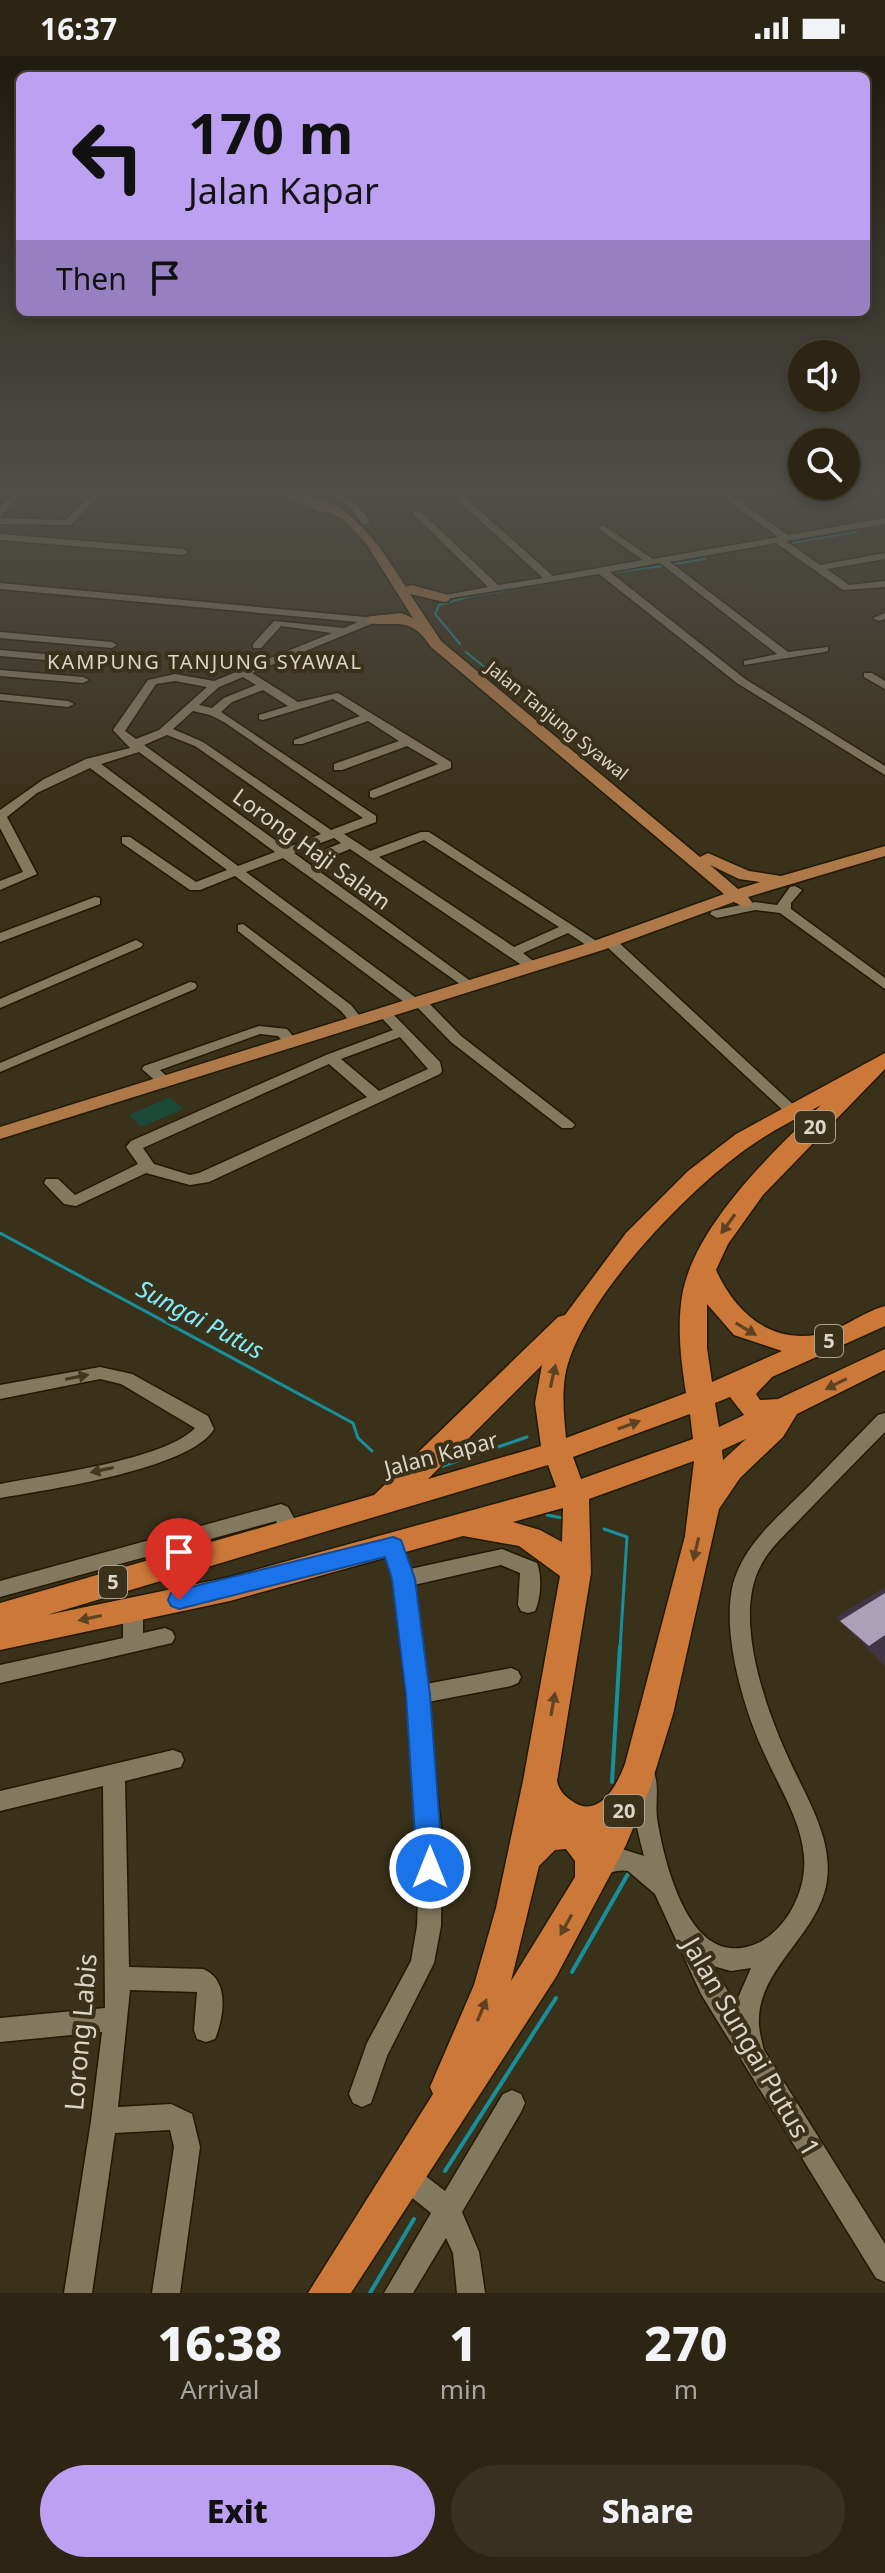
<!DOCTYPE html>
<style>
:root{--surface:#2c2514;--page:#383122;--text:#f1f3f6;--muted:#a6a5a0;--line:#484234;--accent:#bca0f2}
body{margin:0;font-family:"Noto Sans",sans-serif;background:var(--page);color:var(--text);height:100vh;display:flex;flex-direction:column;font-size:30px;white-space:nowrap}
*{box-sizing:border-box;margin:0}
p{font-size:26px;color:var(--muted)}
.icon{flex:none;width:44px;height:44px;fill:none;stroke:currentColor;stroke-width:2;stroke-linecap:round;stroke-linejoin:round}
.map{position:relative;height:2237px;overflow:hidden}
.side{display:flex;flex-direction:column;background:var(--surface);flex:1}
.side>*{flex:none}
.guide{position:absolute;left:16px;top:16px;width:854px;height:244px;border-radius:12px;box-shadow:0 4px 12px #0003,0 0 0 2px var(--line);background:#bca0f2;color:#111;overflow:hidden}
.fabs{position:absolute;left:788px;top:284px;display:grid;gap:16px}
.fabs a{display:grid;place-items:center;width:72px;height:72px;border-radius:50%;background:var(--surface);box-shadow:0 4px 12px #0003,0 0 0 2px var(--line);font-size:40px}
.pin{position:absolute;display:grid;place-items:center;width:68px;height:68px;color:#fff;margin:-82px -34px;border-radius:50% 50% 50% 0;rotate:-45deg;box-shadow:0 0 8px #0007}
.pin .icon{rotate:45deg}
.me{position:absolute;width:88px;margin:-44px;rotate:0deg;stroke-linejoin:round;filter:drop-shadow(0 0 6px #0008)}
.turn{display:flex;align-items:center;gap:28px;height:168px;padding:0 40px;font-size:36px}
.turn .icon{width:104px;height:104px;stroke-width:2.5}
.turn b{display:block;font-size:56px;line-height:68px}
.then{display:flex;align-items:center;height:76px;padding:0 40px;background:#0003;gap:16px;font-size:30px}
.eta{display:flex;justify-content:space-evenly;align-items:center;height:136px;text-align:center}
.eta b{font-size:48px;font-weight:800;line-height:56px}
.action{display:flex;gap:16px;margin-top:auto;padding:16px 40px}
.action a{flex:1;height:92px;border-radius:48px;background:var(--accent);color:#111;font-size:32px;font-weight:800;line-height:92px;text-align:center}
.action a+a{background:var(--page);color:var(--text)}
.status{display:flex;justify-content:space-between;align-items:center;height:56px;padding:0 40px;background:var(--surface);direction:ltr}
.status svg{height:22px;fill:currentColor}
.map>svg:first-child{display:block}
</style>
<div class="status"><b>16:37</b><svg viewBox="0 0 49 12"><path d="M0 12V9h3v3zM5 12V6h3v6zM10 12V3h3v9zM15 12V0h3v12zM26 1h20v11H26zM47 4h2v5h-2z"/></svg></div>
<div class="map">
<svg width="885" height="2237" viewBox="0 0 885 2237">
<rect width="100%" height="100%" fill="#3a311a"/>
<path fill="#3f3545" d="M885,1531V1610L836,1561Z"/>
<path fill="#1a4a37" d="M170,1041L183,1053L141,1071L129,1059Z"/>
<g fill="none" stroke-linecap="round" stroke-linejoin="round">
<g stroke="#178f9d" stroke-width="2">
<path d="M793,487L856,476L854,473"/>
<path d="M674,508L705,503L702,500L705,499"/>
<path d="M609,517L663,510"/>
<path d="M460,588L435,558L439,549L471,540L601,518"/>
<path d="M466,596L488,614"/>
</g>
<g stroke="#178f9d" stroke-width="3">
<path d="M0,1177L353,1367L358,1382L372,1395"/>
<path d="M437,1412L527,1381"/>
<path d="M547,1459L562,1462"/>
<path d="M604,1473L627,1481L620,1593"/>
</g>
<g stroke="#178f9d" stroke-width="4">
<path d="M612,1726L620,1591"/>
<path d="M572,1916L628,1818"/>
<path d="M445,2115L556,1942"/>
<path d="M370,2237L414,2163"/>
</g>
</g>
<path fill="#aca0b9" d="M885,1537V1579L869,1590L840,1565Z"/>
<g fill="none" stroke-linecap="round" stroke-linejoin="round">
<g stroke="#211903" stroke-width="3">
<g id="minor">
<path d="M14,436H23L0,461V452Z"/>
<path d="M94,436H104L70,469L0,468V462L65,464Z"/>
<path d="M274,436H287L331,455L323,457Z"/>
<path d="M325,436C347,436 359,448 370,466L368,468H362L351,452Z"/>
<path d="M449,436H459L553,520L643,504L600,474L598,472L603,469L653,503L778,481L716,436H726L788,479L885,462V468L786,485L820,509L885,497V503L827,513L849,529L885,525V531L843,534L776,487L670,506L788,596L828,591V595L824,596L744,609V605L777,598L660,507L610,516L745,623L885,710V719L737,627L599,518L440,544V540L488,531L414,459V455H420L498,529L543,522Z"/>
<path d="M0,478L183,493L188,496L183,499L0,484Z"/>
<path d="M0,527L376,562V566L252,617L298,646L338,637L451,706V712L374,742L370,741V735L438,708L407,690L342,714H334V708L399,685L368,665L302,688H294V684L360,660L333,643L263,664L259,663V659L288,650L263,634L232,646L221,656L376,760V766L344,778L370,795L421,776H429L604,890L602,893H592L568,877L523,897L538,909L536,912H526L350,793L324,804H314V798L341,787L334,782L294,797L472,926L474,929L467,933L283,802L246,816L415,941H423L461,980L572,1066L575,1069L572,1072H562L451,986L416,950L408,949L235,820L200,834H190L122,787V781H130L196,826L227,814L90,712L37,737L7,761L37,818L0,834V825L23,816L0,772V754L44,723L86,703L130,692L113,674L148,624L175,618L214,625L332,577L281,570L261,592H253V588L274,565L344,572L358,566L0,533ZM243,621L256,629L224,642L212,652L199,649L219,631ZM175,625L207,631L159,674L136,683L125,675L156,628ZM193,655L210,659L224,666L363,762L331,774L203,686L173,673ZM167,679L195,690L321,778L286,792L144,689ZM139,696L275,796L238,810L101,708ZM424,784L559,871L514,891L379,801Z"/>
<path d="M885,557V563L878,565L873,562Z"/>
<path d="M0,576L112,586L117,589L112,592L0,582Z"/>
<path d="M0,594L103,603L108,606L103,609L0,600Z"/>
<path d="M0,614L83,621L89,624L83,627L0,620Z"/>
<path d="M864,617H872L885,625V633L864,621Z"/>
<path d="M0,638L68,645L74,648L68,651L0,644Z"/>
<path d="M795,830L802,834L791,847V853L885,922V933L780,857L755,854L717,862L710,858L712,855L755,846L777,849L790,831Z"/>
<path d="M95,841L100,842V848L0,886V877Z"/>
<path d="M243,868L351,949L363,964L361,967H351L341,955L238,875V869Z"/>
<path d="M610,882L615,883L797,1052L800,1055L797,1058H787L605,889L603,886L605,883Z"/>
<path d="M136,884L143,888L141,891L0,952V943Z"/>
<path d="M190,926L195,927L197,930L195,933L0,1016V1007Z"/>
<path d="M383,952L388,953L440,1006L442,1015L440,1018L209,1126L190,1129L146,1117L76,1150L64,1148L44,1127L46,1123H58L75,1139L138,1108L126,1091L131,1085L326,999L393,974L376,956ZM400,981L428,1013L379,1035L341,1003ZM329,1008L367,1041L199,1117L190,1119L154,1108L143,1092Z"/>
<path d="M259,970L287,973L297,985L290,989L285,988L278,980L260,978L160,1014L172,1025L164,1030L159,1028L142,1013L144,1010Z"/>
<path d="M100,1311L132,1318L208,1360L214,1373C191,1413 47,1434 0,1442V1428C45,1419 165,1404 195,1372L121,1328L100,1323L0,1343V1329Z"/>
<path d="M885,1357V1376C858,1403 831,1431 804,1459C789,1475 771,1490 761,1509C730,1565 771,1668 797,1720C813,1753 834,1791 826,1830C815,1882 755,1915 759,1970C760,1978 762,1987 764,1994L885,2188V2226L876,2222L701,1938L655,1838L628,1815C615,1812 605,1822 592,1817L589,1810L592,1803L622,1793L644,1800C638,1777 627,1737 637,1714L645,1711L653,1714C660,1729 655,1746 657,1762C663,1800 683,1887 730,1892C776,1896 808,1841 804,1800C801,1764 779,1731 765,1699C744,1654 721,1577 733,1528C744,1488 778,1461 806,1433C830,1408 854,1384 878,1359ZM713,1910L731,1915L751,1912L738,1942L737,1951Z"/>
<path d="M281,1448L288,1451L300,1473L297,1478L290,1481L283,1478L276,1465L0,1541V1525Z"/>
<path d="M393,1482L400,1484L410,1513L502,1493L537,1507C542,1519 541,1543 535,1555L528,1557L521,1555L518,1549L520,1517L501,1509L414,1529L426,1628L511,1612L518,1615L521,1621L518,1627L511,1630L428,1646L442,1783L441,1870L434,1907L387,2000L371,2047L362,2051L353,2047L349,2038L367,1987L411,1905L417,1870L420,1783L414,1709L393,1523L383,1490L386,1484Z"/>
<path d="M133,1545L140,1547L143,1553V1577L165,1572L172,1575L175,1581L172,1587L0,1627V1609L123,1582V1553L126,1547Z"/>
<path d="M173,1694L181,1697L184,1704L181,1711L125,1725L129,1911L203,1913C230,1924 224,1960 215,1983L206,1986L197,1983L194,1974L197,1936L130,1934L118,2051L171,2048L192,2058L200,2091L180,2237H152L174,2091L170,2074L115,2077L92,2237H64L91,2065L102,1976L0,1986V1962L105,1952L103,1730L0,1755V1735Z"/>
<path d="M512,2034L521,2038L525,2047L521,2056L462,2156L479,2196L485,2237H457L453,2197L446,2182L413,2237H384L431,2157L396,2129L392,2120L396,2111L405,2107L414,2111L445,2135L503,2038Z"/>
</g>
</g>
<g stroke="#211903" stroke-width="3">
<path id="major" d="M284,436C346,436 377,485 406,531L411,529L449,539V545L444,546L410,538L441,585L700,801L708,797L749,815L781,820L885,790V800L748,841L752,846L750,850L744,851L734,846L603,894L0,1083V1071L591,886L724,838L431,591C410,559 398,571 367,567V561L372,560L401,557L413,562L365,486L343,463ZM710,809L739,823L760,826L738,833Z"/>
</g>
<g stroke="#211903" stroke-width="3">
<path id="highway" d="M885,997V1013L763,1139L728,1188L716,1214C735,1255 767,1286 816,1279C839,1276 862,1256 885,1250V1270L772,1321L756,1338L760,1344L778,1343L885,1293V1314L797,1358L783,1381L740,1422L719,1453L673,1658L650,1732L626,1789L556,1921L351,2237H308L433,2038L430,2031L474,1929L496,1852L523,1725L560,1520L519,1490L463,1480L230,1545L0,1594V1547L374,1439L558,1261L565,1259L626,1177L688,1115L736,1078ZM821,1049C771,1098 694,1170 682,1240C677,1272 681,1305 686,1337L566,1382C564,1361 562,1341 565,1320C578,1246 691,1130 752,1089C773,1074 798,1062 821,1049ZM707,1248L734,1279L782,1295L712,1326L707,1292ZM542,1309L535,1347L541,1390L428,1423ZM730,1341L744,1359L719,1371L715,1347ZM690,1358L693,1383L581,1423L573,1401ZM746,1383L723,1404L722,1394ZM694,1405L685,1480L625,1708C617,1729 599,1764 572,1745C564,1740 559,1734 557,1725L591,1517L589,1443ZM548,1409L556,1431L230,1521L47,1559ZM563,1452L562,1486L540,1474L513,1466ZM566,1793L575,1805V1821L511,1925L539,1810L555,1794Z"/>
</g>
<use href="#minor" fill="#83795f" fill-rule="evenodd"/>
<use href="#major" fill="#ae7848" fill-rule="evenodd"/>
<use href="#highway" fill="#cb7839" fill-rule="evenodd"/>
</g>
<defs><path id="oneway-solid" d="M-6-.8H1V-3.2L6.5 0L1 3.2V.8H-6Z" transform="scale(2)"/></defs>
<g fill="#5e4322">
<use href="#oneway-solid" transform="translate(728 1168) rotate(126)"/>
<use href="#oneway-solid" transform="translate(746 1273) rotate(31)"/>
<use href="#oneway-solid" transform="translate(553 1320) rotate(-77)"/>
<use href="#oneway-solid" transform="translate(836 1328) rotate(153)"/>
<use href="#oneway-solid" transform="translate(629 1369) rotate(-20)"/>
<use href="#oneway-solid" transform="translate(696 1493) rotate(103)"/>
<use href="#oneway-solid" transform="translate(90 1562) rotate(168)"/>
<use href="#oneway-solid" transform="translate(553 1648) rotate(-80)"/>
<use href="#oneway-solid" transform="translate(566 1869) rotate(119)"/>
<use href="#oneway-solid" transform="translate(482 1954) rotate(-67)"/>
</g>
<g fill="#413821">
<use href="#oneway-solid" transform="translate(77 1321) rotate(-11)"/>
<use href="#oneway-solid" transform="translate(102 1414) rotate(168)"/>
</g>
<linearGradient id="sky" x2="0" y2="1"><stop stop-color="#201b0e"/><stop offset="0.58" stop-color="#4f4e49"/><stop offset="1" stop-color="#4f4e49" stop-opacity="0"/></linearGradient>
<rect width="885" height="749" fill="url(#sky)"/>
<path fill="#1a73e8" stroke="#114b97" stroke-width="2" d="M393,1481L401,1484L415,1523L430,1639L443,1812L439,1820L430,1824L421,1820L417,1812L406,1639L392,1523L385,1501L179,1553L171,1550L168,1544L171,1537L179,1534Z"/>
<g text-anchor="middle" stroke-width="8" stroke-linejoin="round" paint-order="stroke">
<g font-size="18" fill="#dbd6c8" stroke="#3a311a">
<text transform="translate(557 665) rotate(39)" y="6">Jalan Tanjung Syawal</text>
</g>
<g font-size="20" letter-spacing="2" fill="#dbd6c8" stroke="#3a311a">
<text x="205" y="613">KAMPUNG TANJUNG SYAWAL</text>
</g>
<g fill="#3a311a" stroke="#aba494" stroke-width="2">
<rect x="795" y="1055" width="40" height="32" rx="6"/>
<rect x="815" y="1269" width="28" height="32" rx="6"/>
<rect x="99" y="1510" width="28" height="32" rx="6"/>
<rect x="604" y="1739" width="40" height="32" rx="6"/>
</g>
<g font-size="20" font-weight="bold" fill="#dbd6c8">
<text x="815" y="1078">20</text>
<text x="829" y="1292">5</text>
<text x="113" y="1533">5</text>
<text x="624" y="1762">20</text>
</g>
<g font-size="22" fill="#dbd6c8" stroke="#3a311a">
<text transform="translate(312 793) rotate(36)" y="8">Lorong Haji Salam</text>
<text transform="translate(441 1398) rotate(-15)" y="8">Jalan Kapar</text>
</g>
<g font-size="24" font-style="italic" fill="#81eefd" stroke="#3a311a">
<text transform="translate(200 1264) rotate(28)" y="8">Sungai Putus</text>
</g>
<g font-size="26" fill="#dbd6c8" stroke="#3a311a">
<text transform="translate(81 1976) rotate(-85)" y="9">Lorong Labis</text>
<text transform="translate(751 1991) rotate(60)" y="9">Jalan Sungai Putus 1</text>
</g>
</g>
</svg>
<div class="fabs">
<a><svg class="icon" aria-label="sound" viewBox="0 0 24 24"><path d="M4 9h4l5-4v14l-5-4H4zM17 9q2 3 0 6"/></svg></a>
<a><svg class="icon" aria-label="search" viewBox="0 0 24 24"><circle cx="10" cy="10" r="6"/><path d="M15 15l6 6"/></svg></a>
</div>
<div class="pin" style="left:179px;top:1544px;background:#d93025"><svg class="icon" aria-label="arrive" viewBox="0 0 24 24"><path d="M6 21V4h12l-3 4 3 4H6"/></svg></div>
<svg class="me" style="left:430px;top:1812px" viewBox="-20 -20 40 40"><circle r="17" fill="#1a73e8" stroke="#fff" stroke-width="3"/><path d="M0-11L8 9 0 5-8 9z" fill="#fff"/></svg>
<div class="guide">
<div class="turn"><svg class="icon" aria-label="left" viewBox="0 0 24 24"><path d="M17 20v-9H6M10 6l-5 5 5 5"/></svg><div><b>170 m</b>Jalan Kapar</div></div>
<div class="then">Then<svg class="icon" aria-label="arrive" viewBox="0 0 24 24"><path d="M6 21V4h12l-3 4 3 4H6"/></svg></div>
</div>
</div>
<section class="side">
<div class="eta">
<div><b>16:38</b><p>Arrival</p></div>
<div><b>1</b><p>min</p></div>
<div><b>270</b><p>m</p></div>
</div>
<div class="action"><a>Exit</a><a>Share</a></div>
</section>
